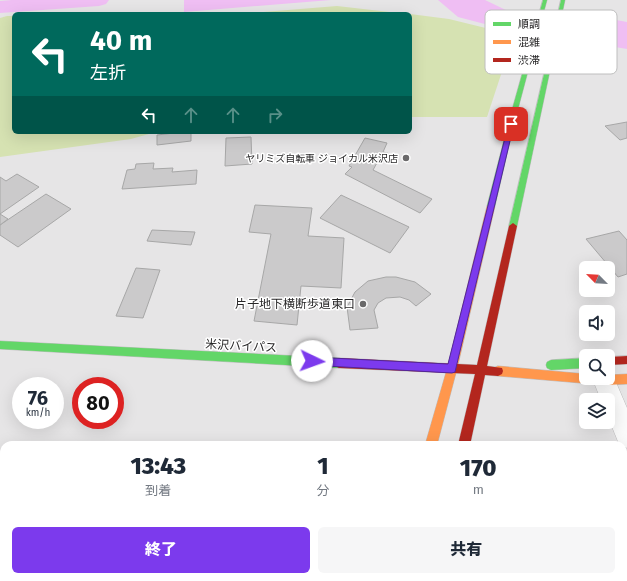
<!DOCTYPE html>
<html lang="ja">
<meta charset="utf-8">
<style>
:root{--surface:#fff;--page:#f6f6f7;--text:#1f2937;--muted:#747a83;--accent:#7c3aed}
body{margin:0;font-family:"Fira Sans","Noto Sans JP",sans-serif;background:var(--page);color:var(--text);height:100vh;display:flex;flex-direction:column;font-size:15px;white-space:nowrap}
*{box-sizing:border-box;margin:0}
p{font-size:13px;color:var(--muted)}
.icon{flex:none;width:22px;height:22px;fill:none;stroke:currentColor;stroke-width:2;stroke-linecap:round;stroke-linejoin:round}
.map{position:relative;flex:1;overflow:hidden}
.sheet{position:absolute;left:0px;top:441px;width:627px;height:140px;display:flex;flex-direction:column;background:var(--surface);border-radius:12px 12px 0 0;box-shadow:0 4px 16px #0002}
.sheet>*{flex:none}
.top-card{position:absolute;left:12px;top:12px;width:400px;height:122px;border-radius:6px;box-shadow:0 4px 16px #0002;background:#00695c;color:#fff;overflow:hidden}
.needle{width:26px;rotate:294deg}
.fabs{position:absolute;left:579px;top:261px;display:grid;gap:8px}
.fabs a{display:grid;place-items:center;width:36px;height:36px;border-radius:6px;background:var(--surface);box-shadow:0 4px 16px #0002;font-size:20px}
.speed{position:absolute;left:12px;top:377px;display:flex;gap:8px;font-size:20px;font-weight:700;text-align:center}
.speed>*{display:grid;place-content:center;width:52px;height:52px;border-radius:50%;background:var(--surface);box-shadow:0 4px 16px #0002;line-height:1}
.speed small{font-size:10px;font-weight:400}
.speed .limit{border:6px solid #d22;background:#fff;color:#111}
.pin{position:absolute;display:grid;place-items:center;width:34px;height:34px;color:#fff;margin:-17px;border-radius:8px;box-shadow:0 2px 6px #0006}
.me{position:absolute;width:44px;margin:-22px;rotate:93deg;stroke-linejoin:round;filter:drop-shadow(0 0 3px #0008)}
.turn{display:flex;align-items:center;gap:14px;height:84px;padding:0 12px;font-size:18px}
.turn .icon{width:52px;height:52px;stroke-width:2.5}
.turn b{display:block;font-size:28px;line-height:34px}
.lanes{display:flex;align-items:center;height:38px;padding:0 12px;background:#0003;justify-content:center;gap:20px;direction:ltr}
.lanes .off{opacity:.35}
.eta{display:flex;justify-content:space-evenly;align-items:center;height:68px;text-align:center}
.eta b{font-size:24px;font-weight:800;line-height:28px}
.cta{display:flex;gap:8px;margin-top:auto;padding:8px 12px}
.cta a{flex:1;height:46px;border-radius:6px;background:var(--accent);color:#fff;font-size:16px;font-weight:800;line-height:46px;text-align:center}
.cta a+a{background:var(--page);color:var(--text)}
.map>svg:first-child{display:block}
</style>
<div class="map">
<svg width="627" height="581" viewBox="0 0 627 581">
<rect width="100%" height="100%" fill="#e6e5e6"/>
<g fill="#d6e2b2">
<path d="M337,6L407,14H239Z"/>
<path d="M410,14L449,19L514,35L487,117H410Z"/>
<path d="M7,16H14V132H156L131,139L0,157V18Z"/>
</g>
<g fill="#efbef3">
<path d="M184,0H331L184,12Z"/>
<path d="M438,0H485L508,11L584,14L627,22V49L500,28L458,17Z"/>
</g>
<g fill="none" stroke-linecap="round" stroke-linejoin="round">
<path fill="#efbef3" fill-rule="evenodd" d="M12,0H109L106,4L99,6L0,13V1Z"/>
</g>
<g fill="#cbcacb" stroke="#a7a7a7">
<path d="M627,122V138L620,140L605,126Z"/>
<path d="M183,132H191V141L157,145V135Z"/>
<path d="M251,137L252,164L225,166L226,138Z"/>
<path d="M365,138L387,143L383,152L388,153L383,162L378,161L373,170L432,199L420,213L345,174L352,167L349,166Z"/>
<path d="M154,163L153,169L173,168L172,172L197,170L196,184L122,189L127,170L135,169L136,164Z"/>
<path d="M17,174L39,187L0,214V177L6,181Z"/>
<path d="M46,194L71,209L18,247L0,235V225Z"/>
<path d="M341,195L409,227L390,253L320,218Z"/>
<path d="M255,205L312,208L308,236L344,238L341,288L301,286L297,325L254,321L271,234L249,232Z"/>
<path d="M0,214L8,219L0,225Z"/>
<path d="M152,230L195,232L191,245L147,241Z"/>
<path d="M619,231L627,240V274L618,277L586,239Z"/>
<path d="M136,268L160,270L143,318L116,316Z"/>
<path d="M386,277H396L415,282L431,294L416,306L409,300L400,297L386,298L378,303L374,310L378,328L350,330L347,307L355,292L368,281Z"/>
<path d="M533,577H576L581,581H531Z"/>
</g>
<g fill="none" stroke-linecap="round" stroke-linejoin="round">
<g stroke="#bebdbe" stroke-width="1">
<path id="street" d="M608,372L612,373L627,408V448L619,444L608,417V400H601L593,380L594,378H608Z"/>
</g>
<g stroke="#bebdbe" stroke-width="1">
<g id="fast">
<path d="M543,0H547L514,124L495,206L491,209L487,206L508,124Z"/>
<path d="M561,0H565L517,226L513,229L509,226Z"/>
<path d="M0,341L339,358L343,360L344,363L343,366L339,368L0,349Z"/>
<path d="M586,358V368L551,370L547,368L546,365L547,362L551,360Z"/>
<rect x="428" y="577" width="14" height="4"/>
</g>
</g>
<g stroke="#bebdbe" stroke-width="1">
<g id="slow">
<path d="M491,203L495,206L457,369L437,445H425L447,369L487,206Z"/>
<path d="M498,366L586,374V378H608V375L627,374V384L604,385L498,376L494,374L493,371L494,368Z"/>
<path d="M389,577H403L402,581H388Z"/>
</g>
</g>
<g stroke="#bebdbe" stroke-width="1">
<g id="jam">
<path d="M513,223L517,226L487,366L502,368L503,371L502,374L498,376L485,375L470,445H458L475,374L339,368L335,366L334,363L335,360L339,358L477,365L509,226Z"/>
<path d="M627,356V364L608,365V357Z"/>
</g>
</g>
<use href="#street" fill="#fbfbfb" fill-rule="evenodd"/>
<use href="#fast" fill="#63d668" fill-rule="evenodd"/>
<use href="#slow" fill="#ff974d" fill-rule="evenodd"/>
<use href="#jam" fill="#b3261e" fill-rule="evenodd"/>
</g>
<path fill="#7c3aed" stroke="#51269a" d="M509,122L514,124L455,372L452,373L308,365L306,361L308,358L312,357L448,364Z"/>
<g fill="#6a696a" stroke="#fff" stroke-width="1.5">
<circle cx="406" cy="158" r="4"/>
<circle cx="363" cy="304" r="4"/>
</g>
<g text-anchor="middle" stroke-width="3" stroke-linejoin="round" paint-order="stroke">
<g font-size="10" fill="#272627" stroke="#fff" text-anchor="end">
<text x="398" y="162">ヤリミズ自転車 ジョイカル米沢店</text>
</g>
<g font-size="12" fill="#272627" stroke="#fff" text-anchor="end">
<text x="355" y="308">片子地下横断歩道東口</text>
</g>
<g font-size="12" fill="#272627" stroke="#fff">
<text transform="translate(241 346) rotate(3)" y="4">米沢バイパス</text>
</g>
</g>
<rect x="485" y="10" width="132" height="64" rx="6" fill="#fff" stroke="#bebebe" stroke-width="1"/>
<rect x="493" y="22" width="18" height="4" fill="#63d668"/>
<rect x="493" y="40" width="18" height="4" fill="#ff974d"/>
<rect x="493" y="58" width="18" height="4" fill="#b3261e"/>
<g font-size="11" fill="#272627">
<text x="518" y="28">順調</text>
<text x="518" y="46">混雑</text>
<text x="518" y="64">渋滞</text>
</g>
</svg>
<div class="fabs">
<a><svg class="needle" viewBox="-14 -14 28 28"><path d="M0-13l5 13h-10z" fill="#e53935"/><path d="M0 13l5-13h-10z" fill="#747a83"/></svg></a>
<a><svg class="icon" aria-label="sound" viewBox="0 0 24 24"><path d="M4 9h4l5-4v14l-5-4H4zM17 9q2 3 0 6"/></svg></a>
<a><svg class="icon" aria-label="search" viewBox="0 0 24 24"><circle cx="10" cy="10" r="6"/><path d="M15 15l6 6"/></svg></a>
<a><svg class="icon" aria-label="layers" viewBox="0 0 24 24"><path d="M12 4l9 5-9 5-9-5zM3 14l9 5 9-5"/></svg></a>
</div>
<div class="speed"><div>76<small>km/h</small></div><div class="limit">80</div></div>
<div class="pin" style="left:511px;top:124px;background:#d93025"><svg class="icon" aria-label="arrive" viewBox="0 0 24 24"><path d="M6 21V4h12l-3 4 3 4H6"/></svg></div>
<svg class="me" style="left:312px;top:361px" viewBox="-20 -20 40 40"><circle r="19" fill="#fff"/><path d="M0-13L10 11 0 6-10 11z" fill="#7c3aed"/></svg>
<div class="top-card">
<div class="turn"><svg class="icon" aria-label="left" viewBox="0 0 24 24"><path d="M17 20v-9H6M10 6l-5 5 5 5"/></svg><div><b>40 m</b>左折</div></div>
<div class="lanes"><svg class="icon" aria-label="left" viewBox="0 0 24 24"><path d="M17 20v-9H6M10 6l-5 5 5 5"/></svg><svg class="icon off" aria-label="ahead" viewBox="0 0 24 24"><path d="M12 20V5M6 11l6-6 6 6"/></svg><svg class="icon off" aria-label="ahead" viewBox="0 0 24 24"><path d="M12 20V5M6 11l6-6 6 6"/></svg><svg class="icon off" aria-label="right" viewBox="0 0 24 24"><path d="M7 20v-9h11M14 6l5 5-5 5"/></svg></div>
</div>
<section class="sheet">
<div class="eta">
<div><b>13:43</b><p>到着</p></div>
<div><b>1</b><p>分</p></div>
<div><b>170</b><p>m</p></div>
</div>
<div class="cta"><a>終了</a><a>共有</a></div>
</section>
</div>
